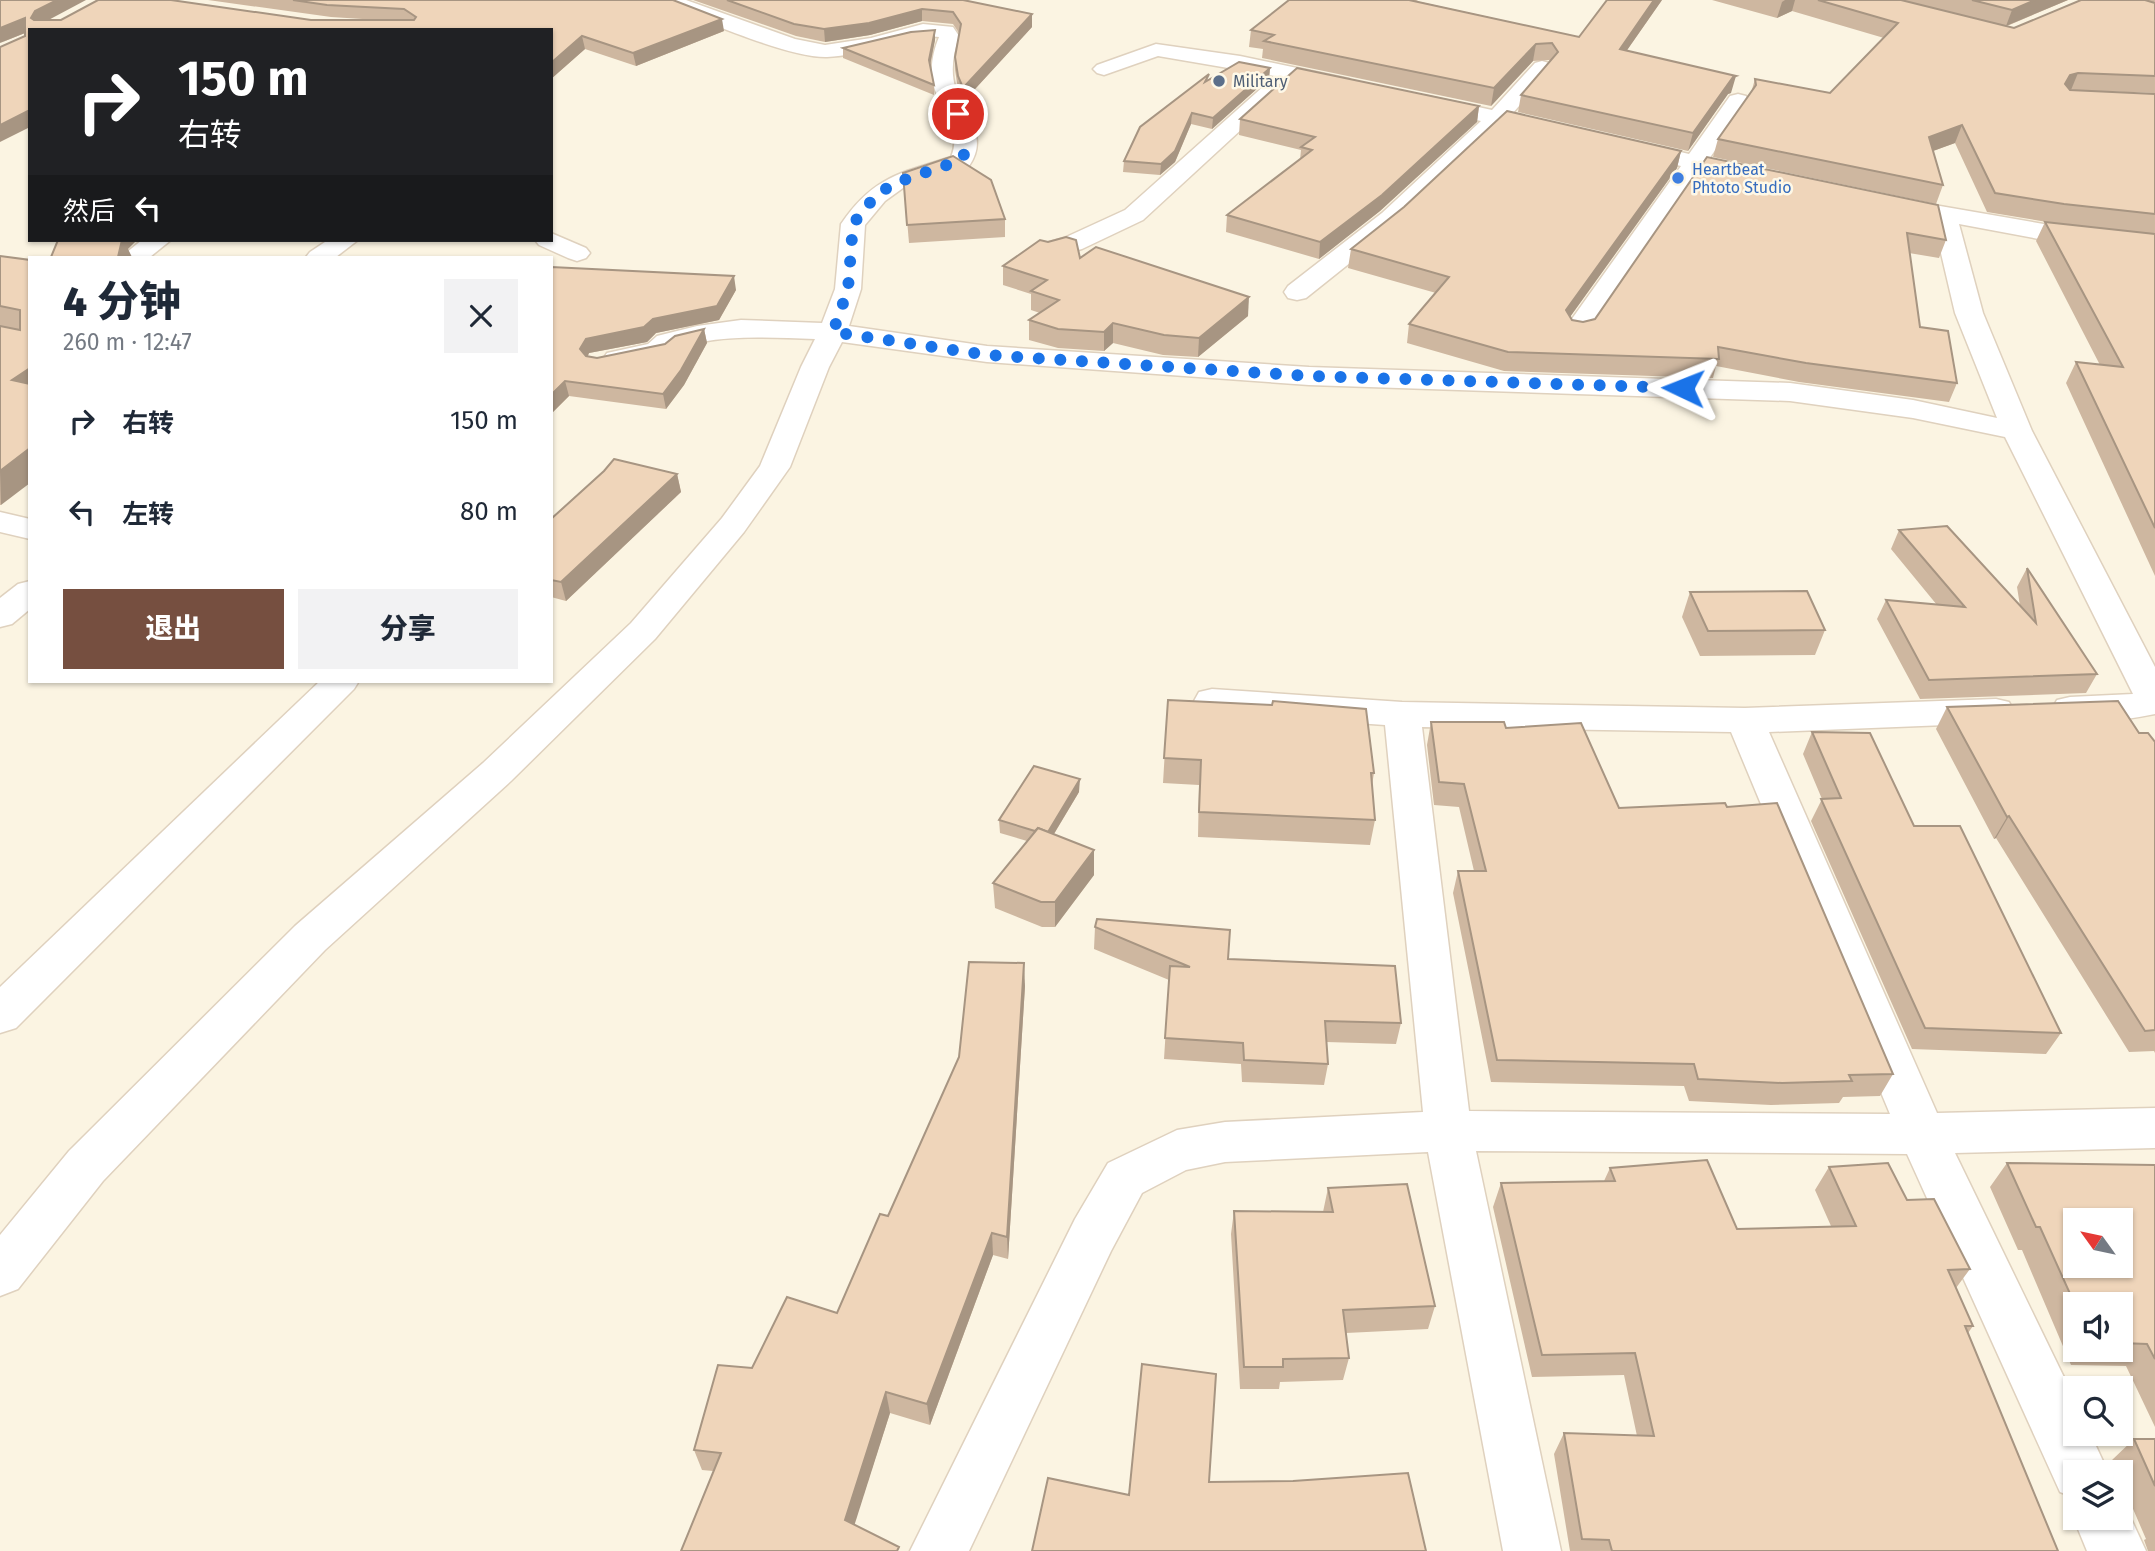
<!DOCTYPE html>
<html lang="zh">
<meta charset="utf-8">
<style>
:root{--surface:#fff;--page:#f2f2f3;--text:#1f2937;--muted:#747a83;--accent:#764f40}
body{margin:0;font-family:"Fira Sans","Noto Sans SC",sans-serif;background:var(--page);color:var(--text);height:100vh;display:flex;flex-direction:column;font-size:26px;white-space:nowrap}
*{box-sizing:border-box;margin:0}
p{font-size:23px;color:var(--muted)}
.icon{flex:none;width:38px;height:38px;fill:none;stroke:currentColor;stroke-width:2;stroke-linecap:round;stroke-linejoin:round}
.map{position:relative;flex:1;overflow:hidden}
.panel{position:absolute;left:28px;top:256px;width:525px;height:427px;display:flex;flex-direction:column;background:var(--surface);border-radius:0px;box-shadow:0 2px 5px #0004}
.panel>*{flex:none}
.guide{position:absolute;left:28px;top:28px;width:525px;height:214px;border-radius:0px;box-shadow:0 2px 5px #0004;background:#202124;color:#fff;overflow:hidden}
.needle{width:46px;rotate:303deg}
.controls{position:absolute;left:2063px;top:1208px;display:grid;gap:14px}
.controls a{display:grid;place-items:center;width:70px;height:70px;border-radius:0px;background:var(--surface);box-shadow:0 2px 5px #0004;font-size:35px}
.pin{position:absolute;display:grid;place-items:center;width:60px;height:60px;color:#fff;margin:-30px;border:4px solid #fff;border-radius:50%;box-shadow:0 2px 7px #0007}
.me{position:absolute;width:77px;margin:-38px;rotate:272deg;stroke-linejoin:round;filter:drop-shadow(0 0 5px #0008)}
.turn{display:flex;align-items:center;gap:24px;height:147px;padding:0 35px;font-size:32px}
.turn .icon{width:91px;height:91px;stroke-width:2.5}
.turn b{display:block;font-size:49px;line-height:60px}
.then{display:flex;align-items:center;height:66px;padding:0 35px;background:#0003;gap:14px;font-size:26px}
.round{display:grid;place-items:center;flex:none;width:74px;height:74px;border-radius:0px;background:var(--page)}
.headline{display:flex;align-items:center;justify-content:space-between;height:119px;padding:0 35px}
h1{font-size:42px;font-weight:800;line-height:52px}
.primary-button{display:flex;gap:14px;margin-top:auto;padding:14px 35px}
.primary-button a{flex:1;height:80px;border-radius:0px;background:var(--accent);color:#fff;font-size:28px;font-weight:800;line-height:80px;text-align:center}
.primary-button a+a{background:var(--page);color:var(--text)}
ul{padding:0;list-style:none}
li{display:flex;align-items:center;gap:21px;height:91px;padding:0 35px}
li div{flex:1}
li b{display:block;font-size:26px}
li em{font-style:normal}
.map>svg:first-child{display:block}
</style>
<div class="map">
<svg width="2155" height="1551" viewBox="0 0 2155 1551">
<rect width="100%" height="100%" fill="#fbf4e2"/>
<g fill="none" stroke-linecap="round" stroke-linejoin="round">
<g stroke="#dfd1be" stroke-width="3">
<g id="minor">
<path d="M658,0H686L795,39L825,45L871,38L923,24L953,27L959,36C953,54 950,72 956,90C966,117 989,137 969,166L903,188L885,201L865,225L861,289L849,326L987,346L1309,367L1790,383L1913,400L1997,418L1955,313L1933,219L1879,209L1876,204L1879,199L1888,197L2055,226L2155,236V252L2055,242L1959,224L1983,313L2032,431L2155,667V714C2124,720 2087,726 2057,718L2052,709L2057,700L2070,697L2133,694L2005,437L1913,418L1790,401L1309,385L987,362L842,342L829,367L790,467L744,532L655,639L511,781L325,950L103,1181L18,1289L0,1296V1235L69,1151L295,926L483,763L631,623L722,518L760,466L801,367L815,339C776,338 739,335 701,342C686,344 678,351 666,356C650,363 623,369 607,365L603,359L607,353L648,344L657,336L697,326L741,320L822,323L835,289L841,224C873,177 900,173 951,157C962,131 943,113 935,90C929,72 932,54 939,37C901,35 865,56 827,57C788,58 701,19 661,4Z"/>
<path d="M1156,44L1240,56L1349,79L1352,84L1349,89L1341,90L1295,80L1143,220L1082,249L1048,258L1039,255L1035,250L1039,245L1064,238L1125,210L1275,76L1158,56L1104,75L1097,73L1093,69L1097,65Z"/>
<path d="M1542,61L1549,63L1553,67L1512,114L1557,124L1560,129L1557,134L1549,136L1502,126L1400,223L1306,298L1297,300L1288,298L1284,292L1288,286L1382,213L1481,121L1419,108L1416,103L1419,98L1427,96L1492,110L1535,63Z"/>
<path d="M1738,94L1746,96L1749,101L1709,159L1762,171L1766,176L1762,181L1754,183L1701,171L1588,336L1578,338L1568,336L1564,330L1681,166L1621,152L1618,147L1621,142L1629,140L1689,154L1730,96Z"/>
<path d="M551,233L586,248L590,253L586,258L577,261L568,258L539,245L535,240H551Z"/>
<path d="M142,240H171L150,257H121Z"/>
<path d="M328,240H358L336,257H306L310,252Z"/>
<path d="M0,512L30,519V539L0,532Z"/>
<path d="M30,581V609L12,624L0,627V598L18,584Z"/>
<path d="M320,681H359L354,689L16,1028L0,1033V987Z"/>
<path d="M1212,689L1402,702L1745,708L1996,699L2009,702L2014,711L2009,720L1996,723L1769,732L1937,1113L2155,1108V1148L1955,1153L2076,1402V1433H2090L2108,1472H2076V1498L2060,1492L1907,1154L1476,1151L1561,1551H1503L1428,1152L1225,1162L1186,1170L1142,1193L1111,1251L969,1551H910L1075,1219L1108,1163L1177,1130L1225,1122L1423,1112L1385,725L1212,713L1199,710L1194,701L1199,692ZM1422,727L1731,732L1890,1114L1469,1111Z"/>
<path d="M2121,1497L2146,1551H2087L2073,1517L2076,1510V1517H2121Z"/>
</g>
</g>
<use href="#minor" fill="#fff" fill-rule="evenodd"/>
</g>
<g fill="#ceb7a0" fill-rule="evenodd">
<path d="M208,0H673L724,31L636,66L585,49L551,79V30H30L25,36V33L0,43L48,20H378L331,17Z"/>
<path d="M693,0H963L1032,27L964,101L958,89L955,70V57L959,33L953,24L922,21L870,35L825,42L796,36Z"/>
<path d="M1289,0H1418L1416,1L1579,37L1662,0L1627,50L1731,93L1728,94L1688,151L1518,112L1521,95L1550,61L1549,60L1533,61L1491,106L1262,58L1263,49L1249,47L1251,30Z"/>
<path d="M1712,0H2068L2007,26L2014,28L2081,0H2155V93L2095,91L2155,94V576L2066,383L2076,362L2100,365L2036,241L2045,222L2053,223L1987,212L1955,143L1933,151L1943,185L1936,204L1713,157L1718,139L1751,93L1755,79L1830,93L1884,38L1792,11L1777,18Z"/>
<path d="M935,40L930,66L934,85V95L843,58V48Z"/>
<path d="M1270,68L1269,78L1212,129L1191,124L1175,162L1160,175L1123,172L1124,161L1208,80Z"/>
<path d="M1479,106L1477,122L1380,211L1319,259L1226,232L1227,215L1300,160L1301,150L1239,135L1240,119Z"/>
<path d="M1681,151L1677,168L1570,317L1572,320L1583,322L1595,319L1707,157L1946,240L1939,258L1909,253L1920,327L1957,383L1949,402L1799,382L1716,366L1713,378L1504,371L1407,343L1409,324L1436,293L1348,268L1351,249Z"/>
<path d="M903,173L1005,219V237L909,243Z"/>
<path d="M0,256L30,260L1,505H0Z"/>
<path d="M1080,258L1248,316L1198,357L1163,355L1113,343L1104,351L1058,348L1029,340V320L1040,313L1031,310V294L1003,285V266Z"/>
<path d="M551,267L736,290L719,320L656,333L647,342L589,353L588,356L597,358L665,344L704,329L707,343L684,385L666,409L569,396L551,414Z"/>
<path d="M677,474L681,492L566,601L551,597V519Z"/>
<path d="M1899,530L2020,606L2017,587L2027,568L2097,674L2086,693L1920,699L1877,619L1886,600L1937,605L1891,549Z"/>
<path d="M1690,592L1825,630L1815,655L1700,656L1682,617Z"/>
<path d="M1168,700L1374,773L1372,785L1375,820L1370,845L1198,837L1199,785L1163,783Z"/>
<path d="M1947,707L2139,733L2155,742V1053L2154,1051L2129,1052L1996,838L1994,839L1936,729Z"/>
<path d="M1431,722L1506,728L1619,808L1893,1074L1880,1096L1843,1097L1839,1103L1771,1105L1689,1101L1684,1086L1491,1082L1453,893L1458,871H1474L1459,807L1434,805L1427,745Z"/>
<path d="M1812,732L1914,826L2061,1033L2046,1054L1912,1049L1811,821L1822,799L1803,754Z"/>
<path d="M1079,792L1054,834L1094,875L1055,927H1042L995,908L993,883L1027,841L1000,833L999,820Z"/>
<path d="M1095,927L1228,959L1401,1023L1396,1044L1326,1042L1328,1064L1324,1085L1242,1082L1241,1064L1164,1059L1169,980L1094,949Z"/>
<path d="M1025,986L1008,1259L993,1255L930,1425L890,1413L854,1524L713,1471L702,1470L694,1450L752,1368L837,1313L888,1216Z"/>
<path d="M2007,1163L2155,1165V1427L2126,1366L2071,1365L2022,1250H2018L1990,1187ZM2076,1304H2121V1349H2076Z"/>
<path d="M1829,1167L1907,1200L1970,1269L1956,1288L1973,1326L1968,1333L2058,1551H1570L1554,1454L1564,1433L1637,1436L1624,1375L1532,1377L1493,1207L1501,1183L1604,1181L1610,1168L1737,1229L1831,1226L1815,1190Z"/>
<path d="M1328,1188L1435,1306L1428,1329L1346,1333L1349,1358L1343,1380L1280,1382L1279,1389H1240L1231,1234L1234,1211L1323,1212Z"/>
<path d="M2134,1439H2155V1551H2148L2144,1540L2146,1539L2121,1481V1472H2117L2112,1460Z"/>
</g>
<g fill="#a79582">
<path d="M57,0H86L41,24L37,30L31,18L35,11Z"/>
<path d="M1654,0H1662L1616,66L1620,49Z"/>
<path d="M1785,0H1795L1792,11L1777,18L1782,2Z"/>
<path d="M2035,0H2068L2006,26L2012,10Z"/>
<path d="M922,9V21L870,35L825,42L824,29Z"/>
<path d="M1032,14V27L964,101L963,88Z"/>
<path d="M25,18L30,31L0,43V28Z"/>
<path d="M722,19L724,31L636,66L633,53Z"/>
<path d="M935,30V40L929,70V60Z"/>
<path d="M582,36L585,49L551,79V63Z"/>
<path d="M1536,44L1533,61L1491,106L1494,88Z"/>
<path d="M1270,68L1269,78L1212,129L1213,118Z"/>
<path d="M2078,73L2071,90L2065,84L2070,75Z"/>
<path d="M1736,76L1731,93L1728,94L1688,151L1693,133L1733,77Z"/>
<path d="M1479,106L1477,122L1380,211L1319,259L1320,242Z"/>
<path d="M30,110V127L0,142V125Z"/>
<path d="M1192,113L1191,124L1175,162L1160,175L1161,164Z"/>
<path d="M1962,125L1955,143L1922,155L1929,137Z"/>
<path d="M1681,151L1677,168L1562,328L1566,310Z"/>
<path d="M111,240H137L128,249L132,257H118Z"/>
<path d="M734,276L736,290L719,320L656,333L647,342L589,353L584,363L580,349L586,339L653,319Z"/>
<path d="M1249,297L1248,316L1198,357L1199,338Z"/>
<path d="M1113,323V343L1104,351V332Z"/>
<path d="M704,329L707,343L684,385L666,409L663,394Z"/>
<path d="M30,368V400L12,380Z"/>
<path d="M565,381L569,396L551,414V395Z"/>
<path d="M30,448V483L1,505L0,471Z"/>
<path d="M677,474L681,492L566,601L561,582Z"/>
<path d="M1080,779L1079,792L1046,847V835Z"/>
<path d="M2009,816L1996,838L1994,839L2007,817Z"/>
<path d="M1094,850V875L1055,927V902Z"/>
<path d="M1024,963L1025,986L1008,1259L1007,1237Z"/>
<path d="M992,1233L993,1255L930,1425L927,1404Z"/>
<path d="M886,1392L890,1413L850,1539L845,1520Z"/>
</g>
<g fill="#efd5ba" stroke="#a79582" stroke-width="2" fill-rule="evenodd">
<path d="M0,0H57L35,11L31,18L34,20H61L98,0H171L311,20H414L416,17L404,9L327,5L293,0H673L722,19L633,53L582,36L551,63V30H30V110L0,125V47L25,36V18L0,28Z"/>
<path d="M727,0H963L1032,14L963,88L958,76L955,57L961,24L953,12L922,9L869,23L824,29L794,24Z"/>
<path d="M1289,0H1409L1579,37L1607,0H1654L1620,49L1736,76L1733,77L1693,133L1521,95L1558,52L1552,43L1536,44L1494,88L1264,41L1274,35L1251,30Z"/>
<path d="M1818,0H1901L2014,28L2081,0H2145L2155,3V76L2078,73L2070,75L2065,84L2070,90L2155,94V214L2064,204L1995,193L1962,125L1929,137L1943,185L1718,139L1756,85L1755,79L1830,93L1898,23Z"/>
<path d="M1972,0H2035L2012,10Z"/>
<path d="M935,30L929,60L934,85L843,48L911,32Z"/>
<path d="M1239,62L1270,68L1213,118L1192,113L1175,151L1161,164L1124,161L1140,127L1209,74L1205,82Z"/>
<path d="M1297,68L1479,106L1382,195L1320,242L1227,215L1312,150L1301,147L1315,137L1240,119Z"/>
<path d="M1507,111L1681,151L1566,310L1572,320L1583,322L1595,319L1707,157L1938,205L1946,240L1907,233L1920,327L1948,331L1957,383L1806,363L1718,347L1719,359L1508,352L1409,324L1449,277L1351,249L1404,207Z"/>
<path d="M953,156L991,180L1005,219L907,225L903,173Z"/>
<path d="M2045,222L2155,234V528L2076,362L2123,367Z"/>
<path d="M1066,237L1076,240L1080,258L1096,247L1249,297L1199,338L1164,335L1113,323L1104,332L1058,329L1029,320L1059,300L1031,291L1047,280L1003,266L1040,240L1048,242Z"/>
<path d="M58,240H122L118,257H51Z"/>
<path d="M0,256L30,260V368L12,380L30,384V448L0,471V326L20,330V310L0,306Z"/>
<path d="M551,267L734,276L717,306L653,319L644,327L586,339L580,349L586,356L597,358L665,344L675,336L704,329L681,370L663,394L565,381L551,395Z"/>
<path d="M614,459L677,474L561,582L551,580V519L604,471Z"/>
<path d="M1947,526L2036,623L2027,568L2097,674L1929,680L1886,600L1965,607L1899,530Z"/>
<path d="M1807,591L1825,630L1708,631L1690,592Z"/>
<path d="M1168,700L1272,705L1273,701L1366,709L1374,773H1371L1375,820L1199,812L1201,760L1164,758Z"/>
<path d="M2118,701L2139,733H2148L2155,742V1030L2145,1031L2009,816L2007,817L1947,707Z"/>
<path d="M1431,722H1504L1506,728L1581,723L1619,808L1725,803L1727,807L1777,803L1893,1074L1849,1075L1852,1081L1782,1083L1698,1079L1694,1064L1497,1060L1458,871H1486L1464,784L1439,782Z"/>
<path d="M1812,732L1870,733L1914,826H1960L2061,1033L1925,1028L1821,799L1841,798Z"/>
<path d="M1034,766L1080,779L1048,832L1038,828L1035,831L999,820Z"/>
<path d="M1038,828L1094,850L1055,902H1041L993,883Z"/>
<path d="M1097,919L1230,930L1228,959L1395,966L1401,1023L1325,1021L1328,1064L1244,1060L1243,1043L1165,1038L1170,966L1190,967L1095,927Z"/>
<path d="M969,962L1024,963L1007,1237L992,1233L927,1404L886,1392L845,1520L899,1547L897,1551H681L721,1453L694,1450L718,1365L752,1368L787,1297L837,1313L880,1214L888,1216L959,1057Z"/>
<path d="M1707,1160L1737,1229L1856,1226L1829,1167L1888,1163L1907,1200L1934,1199L1970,1269L1948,1270L1973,1326H1965L2058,1551H1612L1609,1540L1582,1539L1564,1433L1654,1436L1635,1353L1542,1355L1501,1183L1615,1181L1610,1168Z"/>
<path d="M2007,1163L2155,1165V1359L2147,1344L2121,1343V1304H2076V1307L2040,1227H2036ZM2076,1220H2121V1265H2076Z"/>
<path d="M1407,1184L1435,1306L1343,1310L1349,1358L1283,1359V1367H1244L1234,1211L1333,1212L1328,1188Z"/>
<path d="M1142,1364L1216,1374L1209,1482L1293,1481L1408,1473L1426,1551H1032L1048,1478L1129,1495Z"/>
<path d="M2134,1439H2155V1486Z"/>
</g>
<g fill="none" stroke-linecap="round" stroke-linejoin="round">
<path stroke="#1a73e8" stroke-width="12" stroke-dasharray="0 21.6" d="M958,114C967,131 972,142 961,160L895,183L876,195L853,224L848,289L833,332L987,355L1309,376L1683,388"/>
</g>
<circle fill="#5c6f8a" stroke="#fef8e7" stroke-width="2.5" cx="1219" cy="81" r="7"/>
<circle fill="#3f7fe0" stroke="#fef8e7" stroke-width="2.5" cx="1678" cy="178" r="7"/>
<g text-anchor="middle" stroke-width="5" stroke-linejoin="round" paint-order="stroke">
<g font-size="16" fill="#4e5e75" stroke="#fef8e7" text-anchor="start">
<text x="1233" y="87">Military</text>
</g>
<g font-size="16" fill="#366cbe" stroke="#fef8e7" text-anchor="start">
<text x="1692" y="175">Heartbeat<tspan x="1692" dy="18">Phtoto Studio</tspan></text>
</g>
</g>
</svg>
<div class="controls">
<a><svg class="needle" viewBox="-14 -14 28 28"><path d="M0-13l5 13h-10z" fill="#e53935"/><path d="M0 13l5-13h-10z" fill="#747a83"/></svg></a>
<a><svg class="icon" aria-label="sound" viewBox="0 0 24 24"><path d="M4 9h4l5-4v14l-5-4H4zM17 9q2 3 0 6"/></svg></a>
<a><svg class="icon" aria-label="search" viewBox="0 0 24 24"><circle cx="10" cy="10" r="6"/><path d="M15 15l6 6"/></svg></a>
<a><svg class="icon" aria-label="layers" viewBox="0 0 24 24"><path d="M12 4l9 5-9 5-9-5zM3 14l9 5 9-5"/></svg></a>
</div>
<div class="pin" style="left:958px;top:114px;background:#d93025"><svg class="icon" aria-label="arrive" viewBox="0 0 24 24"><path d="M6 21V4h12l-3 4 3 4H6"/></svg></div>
<svg class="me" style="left:1683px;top:388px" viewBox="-20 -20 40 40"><path d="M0-17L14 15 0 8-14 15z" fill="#1a73e8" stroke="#fff" stroke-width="4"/></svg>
<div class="guide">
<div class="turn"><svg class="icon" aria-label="right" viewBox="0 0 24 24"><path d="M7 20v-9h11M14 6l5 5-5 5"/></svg><div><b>150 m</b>右转</div></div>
<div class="then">然后<svg class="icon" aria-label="left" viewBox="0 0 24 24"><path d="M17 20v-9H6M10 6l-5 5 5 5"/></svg></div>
</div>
<section class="panel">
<div class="headline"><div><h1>4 分钟</h1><p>260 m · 12:47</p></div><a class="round"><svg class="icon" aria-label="close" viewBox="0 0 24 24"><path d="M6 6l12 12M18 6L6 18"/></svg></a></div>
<ul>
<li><svg class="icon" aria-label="right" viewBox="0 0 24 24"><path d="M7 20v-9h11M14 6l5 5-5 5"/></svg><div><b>右转</b></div><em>150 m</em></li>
<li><svg class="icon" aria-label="left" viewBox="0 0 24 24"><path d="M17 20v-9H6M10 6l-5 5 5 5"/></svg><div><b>左转</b></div><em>80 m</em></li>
</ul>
<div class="primary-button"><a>退出</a><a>分享</a></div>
</section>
</div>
